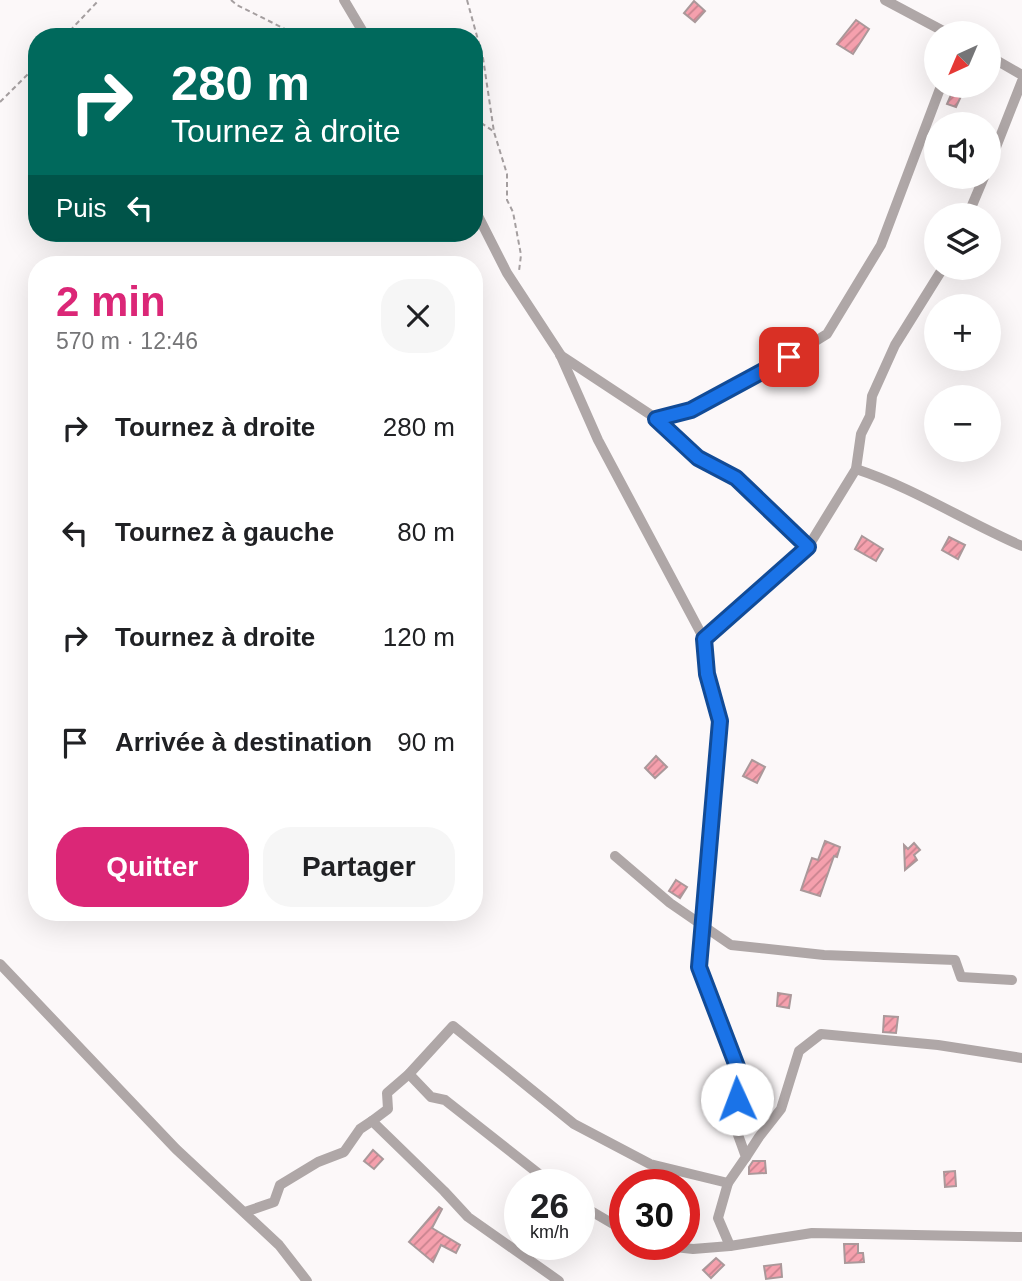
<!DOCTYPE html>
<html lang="fr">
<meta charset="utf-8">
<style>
:root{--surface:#fff;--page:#f6f6f6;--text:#202124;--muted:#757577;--accent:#db2777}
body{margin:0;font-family:Arial,sans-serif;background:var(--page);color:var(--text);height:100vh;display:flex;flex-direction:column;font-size:26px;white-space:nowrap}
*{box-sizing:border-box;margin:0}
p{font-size:23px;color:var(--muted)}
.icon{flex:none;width:38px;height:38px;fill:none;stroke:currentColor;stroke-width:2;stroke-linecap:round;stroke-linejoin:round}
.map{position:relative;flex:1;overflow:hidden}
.details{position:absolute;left:28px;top:256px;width:455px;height:665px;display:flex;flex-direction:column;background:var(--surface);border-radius:28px;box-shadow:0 7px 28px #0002}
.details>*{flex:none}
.guide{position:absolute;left:28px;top:28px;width:455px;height:214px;border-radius:28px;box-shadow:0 7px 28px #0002;background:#00695c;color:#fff;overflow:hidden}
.needle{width:46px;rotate:224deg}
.fabs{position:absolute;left:924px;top:21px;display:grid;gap:14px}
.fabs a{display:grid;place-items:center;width:77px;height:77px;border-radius:50%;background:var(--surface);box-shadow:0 7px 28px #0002;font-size:35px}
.speed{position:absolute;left:504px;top:1169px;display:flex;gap:14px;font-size:35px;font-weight:700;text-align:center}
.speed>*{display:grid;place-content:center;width:91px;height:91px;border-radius:50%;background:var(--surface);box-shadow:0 7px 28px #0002;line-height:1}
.speed small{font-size:18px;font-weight:400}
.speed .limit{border:10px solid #d22;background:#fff;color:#111}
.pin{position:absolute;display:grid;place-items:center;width:60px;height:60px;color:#fff;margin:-30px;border-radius:14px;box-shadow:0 4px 10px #0006}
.me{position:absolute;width:77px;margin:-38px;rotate:358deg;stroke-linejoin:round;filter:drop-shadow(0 0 5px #0008)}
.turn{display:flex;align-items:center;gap:24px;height:147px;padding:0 28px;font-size:32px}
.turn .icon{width:91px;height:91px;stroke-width:2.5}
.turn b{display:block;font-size:49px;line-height:60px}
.then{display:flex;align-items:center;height:66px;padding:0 28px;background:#0003;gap:14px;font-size:26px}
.round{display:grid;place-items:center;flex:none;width:74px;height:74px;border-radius:28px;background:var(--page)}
.overview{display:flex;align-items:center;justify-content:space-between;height:119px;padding:0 28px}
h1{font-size:42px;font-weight:800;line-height:52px;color:var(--accent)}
.action{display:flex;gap:14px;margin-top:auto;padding:14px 28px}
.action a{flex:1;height:80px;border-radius:28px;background:var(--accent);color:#fff;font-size:28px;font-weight:800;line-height:80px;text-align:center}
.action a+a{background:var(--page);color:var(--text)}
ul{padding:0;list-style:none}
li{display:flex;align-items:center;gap:21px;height:105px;padding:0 28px}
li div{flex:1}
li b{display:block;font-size:26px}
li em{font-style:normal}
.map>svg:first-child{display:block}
</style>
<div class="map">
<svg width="1022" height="1281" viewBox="0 0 1022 1281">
<defs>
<pattern id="building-hatch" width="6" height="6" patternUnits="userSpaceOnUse" patternTransform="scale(1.75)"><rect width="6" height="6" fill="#f5a0ad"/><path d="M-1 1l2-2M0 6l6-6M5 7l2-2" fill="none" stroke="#c8838e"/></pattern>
</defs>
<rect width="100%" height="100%" fill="#fcf8f9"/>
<g fill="url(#building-hatch)" stroke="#aa989a" stroke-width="2">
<path d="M694,1L705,11L695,22L684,13Z"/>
<path d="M856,20L869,29L853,54L837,44Z"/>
<path d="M954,88L963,92L956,107L947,104Z"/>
<path d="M862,536L883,549L876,561L855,549Z"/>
<path d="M949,537L965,545L958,559L942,550Z"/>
<path d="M656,756L667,767L655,778L645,768Z"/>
<path d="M752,760L765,767L757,783L743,776Z"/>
<path d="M825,841L840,847L837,857L834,856L820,896L801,890L812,858L818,860Z"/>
<path d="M914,843L920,850L914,855L917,860L905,870L904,845L908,849Z"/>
<path d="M676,880L687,887L680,898L669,891Z"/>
<path d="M778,993L791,995L789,1008L777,1006Z"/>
<path d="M884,1016L898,1017L896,1033L883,1032Z"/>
<path d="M373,1150L383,1159L374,1169L364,1161Z"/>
<path d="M753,1161H765L766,1173L749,1174V1167Z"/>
<path d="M955,1171L956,1186L945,1187L944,1172Z"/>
<path d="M439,1207L442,1209L432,1228L460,1245L456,1253L441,1245L433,1262L409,1242Z"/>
<path d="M844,1244H858V1253H863L864,1262L845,1263Z"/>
<path d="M716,1258L724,1265L711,1278L703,1270Z"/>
<path d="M781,1264L782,1277L766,1279L764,1266Z"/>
</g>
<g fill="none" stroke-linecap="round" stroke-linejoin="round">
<g stroke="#a59fa0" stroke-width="2" stroke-dasharray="5 3.5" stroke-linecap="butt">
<path d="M231,0L237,5L301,37"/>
<path d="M467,0L483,58L494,132L507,174V200L513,212L521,255L519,271"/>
<path d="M64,37L99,0"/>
<path d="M0,102L37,65"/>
<path d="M474,118L493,131"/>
</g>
<g stroke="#afa7a7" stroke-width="10">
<path d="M344,0L366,37"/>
<path d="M885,0L947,33"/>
<path d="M989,56L1022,75"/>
<path d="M989,165L1022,81"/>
<path d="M474,208L507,273L560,354L598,440L704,639L707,674L720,721L699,967L741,1077L733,1121L746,1157L728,1183L718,1218L730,1246"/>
<path d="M968,215L984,177"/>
<path d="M560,355L657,419L698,458L736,478L808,547"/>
<path d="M657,419L691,410L770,369L827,334L881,245L941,86"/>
<path d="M856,469C914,488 966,522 1022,546"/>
<path d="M704,639L808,547L856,469L861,434L870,416L872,396L895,345L943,268"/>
<path d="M615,856L670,903L731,945L824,955L955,960L961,977L1012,980"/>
<path d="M0,964L176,1149L279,1245L307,1281"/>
<path d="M409,1074L431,1097L445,1100L553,1185"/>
<path d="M372,1121L388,1109L387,1093L409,1074L453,1026L574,1124L650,1164L728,1183"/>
<path d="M746,1157L759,1137L781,1109L799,1051L821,1034L938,1045L1022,1058"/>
<path d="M579,1204L625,1231"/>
<path d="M245,1212L274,1202L280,1185L318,1162L344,1152L360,1129L372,1121L444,1191L468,1217L559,1281"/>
<path d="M648,1244L693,1249L730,1246L812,1233L1022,1237"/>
</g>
</g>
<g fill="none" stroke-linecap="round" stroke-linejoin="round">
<g stroke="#114b97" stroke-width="18">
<path id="route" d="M737,1099L741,1077L699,967L720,721L707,674L704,639L808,547L736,478L698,458L656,419L691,410L789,357"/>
</g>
<use href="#route" stroke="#1a73e8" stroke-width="12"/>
</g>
</svg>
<div class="fabs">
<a><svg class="needle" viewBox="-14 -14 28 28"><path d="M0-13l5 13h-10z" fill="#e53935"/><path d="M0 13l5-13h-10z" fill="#757577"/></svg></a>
<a><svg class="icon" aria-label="sound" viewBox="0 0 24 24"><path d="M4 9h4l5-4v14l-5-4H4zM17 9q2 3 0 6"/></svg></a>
<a><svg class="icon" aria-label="layers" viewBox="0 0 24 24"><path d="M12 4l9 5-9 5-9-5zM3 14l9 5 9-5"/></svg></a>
<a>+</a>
<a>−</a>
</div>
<div class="speed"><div>26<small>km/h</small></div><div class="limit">30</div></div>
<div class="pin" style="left:789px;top:357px;background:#d93025"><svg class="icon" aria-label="arrive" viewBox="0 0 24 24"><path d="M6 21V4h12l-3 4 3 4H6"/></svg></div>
<svg class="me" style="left:737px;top:1099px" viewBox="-20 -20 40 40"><circle r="19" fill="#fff"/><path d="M0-13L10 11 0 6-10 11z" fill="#1a73e8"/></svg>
<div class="guide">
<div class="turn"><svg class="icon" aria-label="right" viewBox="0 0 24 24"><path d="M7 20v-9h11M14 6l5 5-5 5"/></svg><div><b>280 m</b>Tournez à droite</div></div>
<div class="then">Puis<svg class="icon" aria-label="left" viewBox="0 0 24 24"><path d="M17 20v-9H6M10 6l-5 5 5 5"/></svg></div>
</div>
<section class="details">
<div class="overview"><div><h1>2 min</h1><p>570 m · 12:46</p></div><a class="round"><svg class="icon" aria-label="close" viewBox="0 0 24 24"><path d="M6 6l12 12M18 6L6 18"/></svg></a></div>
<ul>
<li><svg class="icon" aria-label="right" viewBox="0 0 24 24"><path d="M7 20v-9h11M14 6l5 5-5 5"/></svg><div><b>Tournez à droite</b></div><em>280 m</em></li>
<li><svg class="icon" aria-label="left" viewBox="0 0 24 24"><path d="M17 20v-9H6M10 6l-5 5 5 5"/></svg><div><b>Tournez à gauche</b></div><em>80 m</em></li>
<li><svg class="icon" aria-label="right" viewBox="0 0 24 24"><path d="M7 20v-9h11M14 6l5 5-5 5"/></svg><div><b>Tournez à droite</b></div><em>120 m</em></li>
<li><svg class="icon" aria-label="arrive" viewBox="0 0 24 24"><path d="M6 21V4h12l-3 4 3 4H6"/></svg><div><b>Arrivée à destination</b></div><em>90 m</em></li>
</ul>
<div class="action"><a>Quitter</a><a>Partager</a></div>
</section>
</div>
